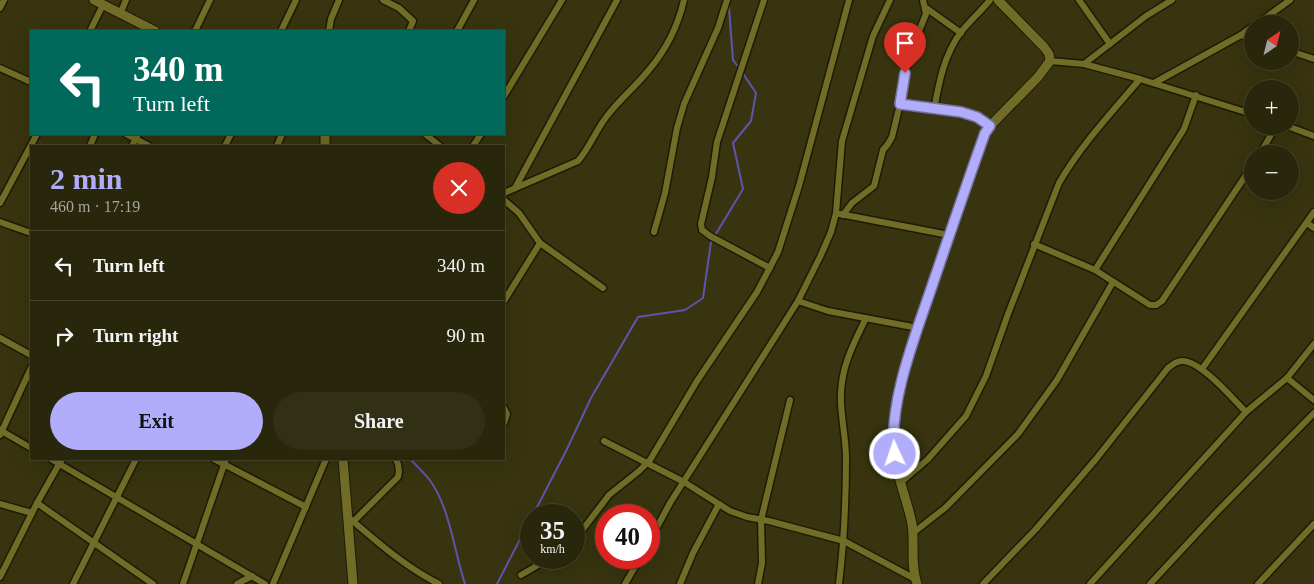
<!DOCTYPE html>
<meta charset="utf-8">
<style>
:root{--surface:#29270b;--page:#312f14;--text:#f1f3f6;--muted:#a5a59d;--line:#45442c;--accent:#b1adfa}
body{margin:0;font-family:Georgia,serif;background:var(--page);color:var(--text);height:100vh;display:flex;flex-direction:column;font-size:19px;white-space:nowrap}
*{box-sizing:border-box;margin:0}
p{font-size:16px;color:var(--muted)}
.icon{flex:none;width:28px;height:28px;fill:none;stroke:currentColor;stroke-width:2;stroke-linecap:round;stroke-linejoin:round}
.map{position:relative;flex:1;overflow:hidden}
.side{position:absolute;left:30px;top:145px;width:475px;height:315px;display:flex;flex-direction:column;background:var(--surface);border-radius:0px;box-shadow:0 5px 20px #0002,0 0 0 1px var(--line)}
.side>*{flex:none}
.guide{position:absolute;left:30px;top:30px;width:475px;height:105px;border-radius:0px;box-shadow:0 5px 20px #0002,0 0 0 1px var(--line);background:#00695c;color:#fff;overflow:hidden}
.needle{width:32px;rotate:35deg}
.tools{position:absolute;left:1244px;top:15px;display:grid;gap:10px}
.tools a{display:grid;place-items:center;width:55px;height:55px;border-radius:50%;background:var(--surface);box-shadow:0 5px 20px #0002,0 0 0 1px var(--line);font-size:25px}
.speed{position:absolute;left:520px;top:504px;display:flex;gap:10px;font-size:25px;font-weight:700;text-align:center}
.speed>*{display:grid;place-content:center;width:65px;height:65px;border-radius:50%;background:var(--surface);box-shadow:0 5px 20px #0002,0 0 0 1px var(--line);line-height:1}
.speed small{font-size:12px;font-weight:400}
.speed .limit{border:8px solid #d22;background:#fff;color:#111}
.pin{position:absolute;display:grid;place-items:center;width:42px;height:42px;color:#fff;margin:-51px -21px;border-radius:50% 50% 50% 0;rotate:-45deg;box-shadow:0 0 5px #0007}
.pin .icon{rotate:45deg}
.me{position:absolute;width:55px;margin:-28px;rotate:357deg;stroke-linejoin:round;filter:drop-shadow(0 0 4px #0008)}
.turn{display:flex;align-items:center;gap:18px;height:105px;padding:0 20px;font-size:22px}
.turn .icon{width:65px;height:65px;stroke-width:2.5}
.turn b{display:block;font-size:35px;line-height:42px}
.round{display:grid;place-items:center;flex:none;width:52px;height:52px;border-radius:26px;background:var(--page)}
.head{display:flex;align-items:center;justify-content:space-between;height:85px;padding:0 20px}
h1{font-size:30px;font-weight:700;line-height:38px;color:var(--accent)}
.button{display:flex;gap:10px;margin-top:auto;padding:10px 20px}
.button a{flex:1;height:58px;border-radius:30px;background:var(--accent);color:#111;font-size:20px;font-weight:700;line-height:58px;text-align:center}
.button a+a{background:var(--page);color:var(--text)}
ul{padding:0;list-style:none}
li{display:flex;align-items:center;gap:15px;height:70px;padding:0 20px;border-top:1px solid var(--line)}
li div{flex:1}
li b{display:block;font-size:19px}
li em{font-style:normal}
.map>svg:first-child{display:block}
</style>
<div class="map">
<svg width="1314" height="584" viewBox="0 0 1314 584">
<rect width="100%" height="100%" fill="#37340f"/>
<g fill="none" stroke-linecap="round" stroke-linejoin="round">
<g stroke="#5e54ab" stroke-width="2">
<path d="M729,8L733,60L739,68"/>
<path d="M410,459C416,465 423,472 429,479C450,507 454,551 465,584"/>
<path d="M533,515L567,449L591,398L638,317L685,310L703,298L711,242L743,189L733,143L751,121L756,93L742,72"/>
<path d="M497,584L531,518"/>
</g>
<g stroke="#1d1b06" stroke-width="9">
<g id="street">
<path d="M383,0L399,8L413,21L409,31"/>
<path d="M764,0L717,142L712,177L701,224L702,230L710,236L770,268"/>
<path d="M1079,0L1110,44"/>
<path d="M0,8L4,0"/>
<path d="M926,8L961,33"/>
<path d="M120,14L126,0"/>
<path d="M1257,24L1290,0"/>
<path d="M90,31L103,5"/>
<path d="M195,31L210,0"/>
<path d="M281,31L296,0"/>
<path d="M329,31L331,19L339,0"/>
<path d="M457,31L474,0"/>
<path d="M1241,35L1252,39"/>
<path d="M1290,51L1314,59"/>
<path d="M1050,61L1084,64L1140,79L1252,114"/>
<path d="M1084,64L1146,16L1172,0"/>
<path d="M0,68L31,82"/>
<path d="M1154,83L1241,35L1252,27"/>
<path d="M504,96L562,0"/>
<path d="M900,104L961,112L977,117L990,126"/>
<path d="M934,110C939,82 944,55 961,32C970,21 981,11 990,0"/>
<path d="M1287,126L1314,136"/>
<path d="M126,134L149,146"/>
<path d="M425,134L440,146"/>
<path d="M90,146L95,134"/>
<path d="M132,146L138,134"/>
<path d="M225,146L231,134"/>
<path d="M277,146L282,134"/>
<path d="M473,146L481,134"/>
<path d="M1260,154L1276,126"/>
<path d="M515,188L617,0"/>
<path d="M504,193L578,161C590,147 596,130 607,116C619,100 635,87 648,71C666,50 678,26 684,0"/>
<path d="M504,200L519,213L540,243L603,288"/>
<path d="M0,203L37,134"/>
<path d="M840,214L949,235"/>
<path d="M843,215L852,203L874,186L883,150L888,144L892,137L900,104L905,73L915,41L926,14L923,0"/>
<path d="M0,222L31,233"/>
<path d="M1307,223L1314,228"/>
<path d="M654,232L665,193L677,128L684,104L718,28L727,0"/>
<path d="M1034,244L1095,270L1150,305H1156L1162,301L1252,166"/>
<path d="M1095,270L1184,129L1196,95"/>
<path d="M504,301L540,243"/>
<path d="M798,301L828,311L918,328"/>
<path d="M0,338L31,355"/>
<path d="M1202,369L1314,212"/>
<path d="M1287,378L1314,400"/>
<path d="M504,408L507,414L504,423"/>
<path d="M0,430L31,448"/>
<path d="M0,435L31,368"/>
<path d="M604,441L684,482L730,511L747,517L769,521L844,541L915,579"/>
<path d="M51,459L265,584"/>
<path d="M214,459L306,507"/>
<path d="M900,483L928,459L966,416L986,376L1008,314L1059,183C1081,145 1112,112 1140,79"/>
<path d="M37,503L153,584"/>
<path d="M0,504L32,513"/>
<path d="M347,516C376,541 405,567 439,584"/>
<path d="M354,521L398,477C400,470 399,465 396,459"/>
<path d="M913,533L945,508L1018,434L1057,380L1113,282"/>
<path d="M574,541L609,495L639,471L650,460L697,381L757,292L778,252L799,186L849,0"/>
<path d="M649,542L670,503L798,301L820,257L831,232L836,213L842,141L873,36L890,0"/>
<path d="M521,575L550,558"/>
<path d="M0,577L37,503L62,459"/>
<path d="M73,584L136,459"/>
<path d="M183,584L226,459"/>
<path d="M237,584L252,576"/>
<path d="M273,584L326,459"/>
<path d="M625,584L640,558"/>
<path d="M680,584L693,553L719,504"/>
<path d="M758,584L762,563L761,520L790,400"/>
<path d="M839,584C844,542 846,500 846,458C846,433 838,408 842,382C845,359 856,339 866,318"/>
<path d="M983,584L1036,529L1096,459L1168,368C1172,365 1176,361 1182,361C1200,360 1233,399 1246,412"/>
<path d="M1090,584L1246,412L1287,378L1314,344"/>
<path d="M1150,584L1215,514L1314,413"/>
<path d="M1258,584L1314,524"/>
</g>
</g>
<g stroke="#1d1b06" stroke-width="11">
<g id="secondary">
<path d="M94,0L155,31"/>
<path d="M325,134V146"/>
<path d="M343,459L353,584"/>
<path d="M917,584C910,564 915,544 912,524C907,497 892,466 893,439C893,395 912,347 925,306C945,248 964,191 985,133L990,126L1038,77L1050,61L1049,54L1044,47L998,0"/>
</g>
</g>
<use href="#street" stroke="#726d26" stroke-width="6"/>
<use href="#secondary" stroke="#726d26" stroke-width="9"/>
</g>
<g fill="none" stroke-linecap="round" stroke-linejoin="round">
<g stroke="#7370a2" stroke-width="12">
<path id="route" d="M895,454C887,408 915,336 930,292C948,239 966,186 985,133L990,126L977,117L961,112L900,104L905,73"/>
</g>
<use href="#route" stroke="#b1adfa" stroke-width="9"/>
</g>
</svg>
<div class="tools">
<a><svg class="needle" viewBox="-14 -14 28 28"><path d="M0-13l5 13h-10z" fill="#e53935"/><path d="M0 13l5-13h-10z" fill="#a5a59d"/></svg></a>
<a>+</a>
<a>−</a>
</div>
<div class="speed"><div>35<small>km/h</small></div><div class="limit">40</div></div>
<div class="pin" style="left:905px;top:73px;background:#d93025"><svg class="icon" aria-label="arrive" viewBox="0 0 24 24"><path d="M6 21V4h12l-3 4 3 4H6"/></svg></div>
<svg class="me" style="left:895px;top:454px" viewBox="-20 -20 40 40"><circle r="17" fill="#b1adfa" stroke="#fff" stroke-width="3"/><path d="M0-11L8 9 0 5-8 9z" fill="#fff"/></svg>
<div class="guide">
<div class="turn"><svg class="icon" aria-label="left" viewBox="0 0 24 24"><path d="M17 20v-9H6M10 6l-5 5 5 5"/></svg><div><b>340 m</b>Turn left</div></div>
</div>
<section class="side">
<div class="head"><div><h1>2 min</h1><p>460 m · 17:19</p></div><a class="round" style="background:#d93025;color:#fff"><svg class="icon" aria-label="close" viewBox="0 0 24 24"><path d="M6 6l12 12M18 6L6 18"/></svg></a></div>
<ul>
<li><svg class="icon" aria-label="left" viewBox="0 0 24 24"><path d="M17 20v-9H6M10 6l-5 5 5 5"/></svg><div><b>Turn left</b></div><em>340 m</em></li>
<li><svg class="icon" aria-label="right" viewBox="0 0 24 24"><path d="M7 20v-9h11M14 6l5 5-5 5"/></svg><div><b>Turn right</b></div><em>90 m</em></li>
</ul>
<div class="button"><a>Exit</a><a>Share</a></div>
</section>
</div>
